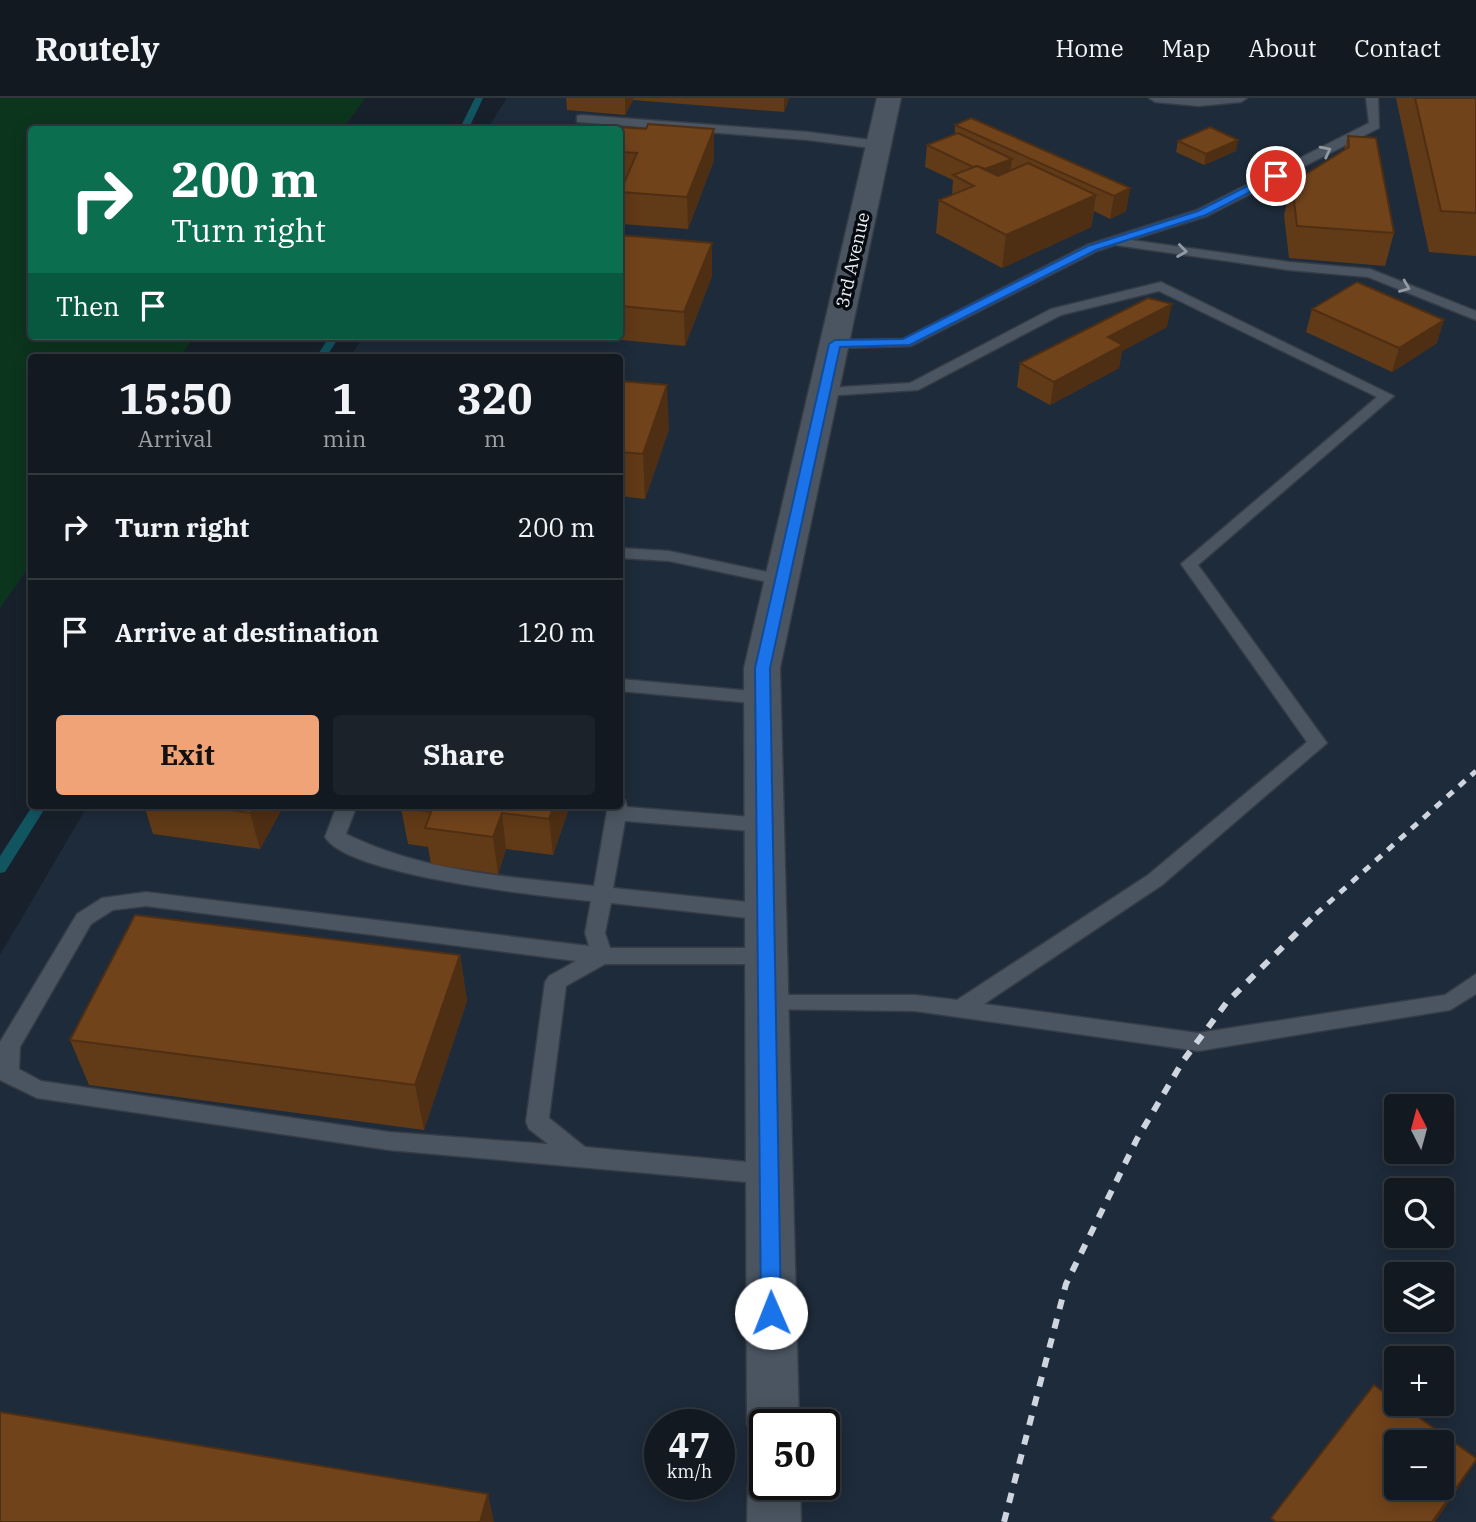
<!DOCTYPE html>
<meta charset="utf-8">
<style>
:root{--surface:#121920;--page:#1b2229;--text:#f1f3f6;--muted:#9ca0a5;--line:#31383e;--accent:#efa376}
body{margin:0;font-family:"IBM Plex Serif",serif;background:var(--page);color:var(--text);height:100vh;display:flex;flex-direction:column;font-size:26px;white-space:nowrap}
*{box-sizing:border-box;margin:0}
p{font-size:23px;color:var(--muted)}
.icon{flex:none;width:38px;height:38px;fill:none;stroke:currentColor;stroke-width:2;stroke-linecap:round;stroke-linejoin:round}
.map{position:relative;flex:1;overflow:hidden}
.drawer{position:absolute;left:28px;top:256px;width:595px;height:455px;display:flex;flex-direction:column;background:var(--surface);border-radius:7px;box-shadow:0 4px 18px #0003,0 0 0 2px var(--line)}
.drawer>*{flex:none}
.banner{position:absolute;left:28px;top:28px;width:595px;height:214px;border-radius:7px;box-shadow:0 4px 18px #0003,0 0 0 2px var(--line);background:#0b6e4f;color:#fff;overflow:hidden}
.needle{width:46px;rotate:354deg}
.tools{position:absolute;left:1384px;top:996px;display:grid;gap:14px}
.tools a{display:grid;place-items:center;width:70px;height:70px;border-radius:7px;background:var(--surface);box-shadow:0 4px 18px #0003,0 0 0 2px var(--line);font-size:35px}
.speed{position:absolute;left:644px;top:1311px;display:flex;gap:14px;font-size:35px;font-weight:700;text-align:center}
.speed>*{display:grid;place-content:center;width:91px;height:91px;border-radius:50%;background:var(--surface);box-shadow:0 4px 18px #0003,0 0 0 2px var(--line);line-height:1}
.speed small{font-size:18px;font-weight:400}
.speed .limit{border:4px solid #111;border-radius:10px;background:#fff;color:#111}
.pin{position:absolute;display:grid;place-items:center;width:60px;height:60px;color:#fff;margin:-30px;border:4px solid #fff;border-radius:50%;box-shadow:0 2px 7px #0007}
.me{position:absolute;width:77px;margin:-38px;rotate:359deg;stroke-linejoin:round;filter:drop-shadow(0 0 5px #0008)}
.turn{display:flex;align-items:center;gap:24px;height:147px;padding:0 28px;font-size:32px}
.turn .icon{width:91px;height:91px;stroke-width:2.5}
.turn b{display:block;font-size:49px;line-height:60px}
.then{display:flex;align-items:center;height:66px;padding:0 28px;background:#0003;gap:14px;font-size:26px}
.eta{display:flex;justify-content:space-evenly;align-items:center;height:119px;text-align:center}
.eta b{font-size:42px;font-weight:700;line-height:49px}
.action{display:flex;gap:14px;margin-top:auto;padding:14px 28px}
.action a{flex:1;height:80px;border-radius:7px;background:var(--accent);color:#111;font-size:28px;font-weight:700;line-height:80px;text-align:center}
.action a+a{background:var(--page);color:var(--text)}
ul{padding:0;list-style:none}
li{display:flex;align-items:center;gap:21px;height:105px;padding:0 28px;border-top:2px solid var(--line)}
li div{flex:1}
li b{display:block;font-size:26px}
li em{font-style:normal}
header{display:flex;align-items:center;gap:42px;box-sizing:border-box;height:98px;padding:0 35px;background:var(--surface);border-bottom:2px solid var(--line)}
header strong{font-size:33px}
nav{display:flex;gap:38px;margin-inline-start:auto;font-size:24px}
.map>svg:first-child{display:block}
</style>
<header>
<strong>Routely</strong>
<nav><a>Home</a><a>Map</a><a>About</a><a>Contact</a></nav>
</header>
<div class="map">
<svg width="1476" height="1424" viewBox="0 0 1476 1424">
<rect width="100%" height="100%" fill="#18212b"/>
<path fill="#1e2b3a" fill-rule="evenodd" d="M507,0H1476V1424H0V857L88,707H620V259H351L363,238H620V32L487,31ZM1396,1008H1442V1054H1396ZM1396,1092H1442V1138H1396ZM1396,1176H1442V1222H1396ZM1396,1260H1442V1306H1396ZM660,1326H719V1386H660ZM765,1326H824V1386H765ZM1396,1344H1442V1390H1396Z"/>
<path fill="#0c351e" d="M0,0H365L343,31L32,32V238H195L180,259H32L31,466L0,510Z"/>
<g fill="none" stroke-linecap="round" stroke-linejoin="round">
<g fill="#115561" fill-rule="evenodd">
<path d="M475,0H483L468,32H459Z"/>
<path d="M330,238H340L326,259H316Z"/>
<path d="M33,707H47L5,774L0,775V758Z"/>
</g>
<g stroke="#363c45" stroke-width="3">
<g id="service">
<path d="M1149,0H1247L1241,4L1199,8L1155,4Z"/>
<path d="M1366,0H1378L1379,30L1207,118L1131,142L1289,164L1370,171L1476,213V222L1368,179L1289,172L1115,147L1097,153L911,248L835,250L828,246L835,242L903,241L1087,147L1197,112L1369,25Z"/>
<path d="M581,17L808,34L879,43L885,47L879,51L808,42L577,24V18Z"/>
<path d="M1161,184L1394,298L1198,467L1327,645L1162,787L984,906L1198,935L1445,897L1476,876V896L1450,912L1198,953L915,913L759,911L756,905L759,899L767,897H915L957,902L1148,777L1307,644L1181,466L1377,299L1159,193L1061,217L918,292L824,298L817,294L824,290L910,285L1051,211Z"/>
<path d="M620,450L669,453L782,477L790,482L782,487L669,463L620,460Z"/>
<path d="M620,581L763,594L772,600L763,606L620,593Z"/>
<path d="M620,701L625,702L627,709L765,720L775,727L765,734L625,723L613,790L766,806L773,809L776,814L773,819L766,822L611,805L605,835L610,850H766L773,852L776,858L773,864L766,866H605L566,888L549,1020L585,1049L769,1066L777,1069L781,1076L777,1083L769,1086L389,1052L37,1000L0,982V944L77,816L102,800L146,794L589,848L585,835L591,803C543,798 348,778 325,739L337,707H357L346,736C424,774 509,779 594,788L608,707H620ZM146,808L576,863L549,878L545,884L526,1024L529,1031L548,1046L389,1034L41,983L19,971L20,949L91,826L113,812Z"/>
</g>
</g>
<g stroke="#363c45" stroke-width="3">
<g id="secondary">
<path d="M877,0H901L780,570L799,1326H765V1347L755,1343L747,1326L744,570Z"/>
<path d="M765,1364V1386H800L801,1424H747L748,1386L755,1368Z"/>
</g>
</g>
<use href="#service" fill="#4a5561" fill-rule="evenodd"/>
<use href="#secondary" fill="#4a5561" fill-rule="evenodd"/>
<path stroke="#cfd5de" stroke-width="5" stroke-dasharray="8 8" stroke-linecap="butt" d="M1316,816L1476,673"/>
<path stroke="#cfd5de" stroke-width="6" stroke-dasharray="10 10" stroke-linecap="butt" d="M1004,1424L1066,1186L1137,1041L1183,963L1227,904L1318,814"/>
</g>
<g fill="#613a17">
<path d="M566,0H789L784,14L633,2L625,17L567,12Z"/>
<path d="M1396,0H1476V158L1429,154Z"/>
<path d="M955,27L1130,90L1126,113L1110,121L1094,113L1091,129L1002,170L936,135L939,102L952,97L953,82L925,69L927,47L955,36Z"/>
<path d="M714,31V62L688,131L621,126L620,93L623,86H620V32Z"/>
<path d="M1348,38L1394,135L1385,168L1289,160L1284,117L1292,85L1344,52Z"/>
<path d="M1178,43L1236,53L1204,67L1176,54Z"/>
<path d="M620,137L712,145V178L685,248L580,238H620Z"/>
<path d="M1312,211L1437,245L1392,274L1306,234Z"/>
<path d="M1167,229L1122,253L1119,270L1050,307L1017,289L1020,265Z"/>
<path d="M620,283L669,331L645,401L620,398Z"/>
<path d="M144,707H284L260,751L153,736Z"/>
<path d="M402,707H570L553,757L506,751L498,776L431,766L428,749L408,746L401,710Z"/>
<path d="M460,857L467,903L424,1032L89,987L70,942Z"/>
</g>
<g fill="#4f2f13">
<path d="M625,0H633V2L625,17Z"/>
<path d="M784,0H789L784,14Z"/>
<path d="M714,31V62L688,131L687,99Z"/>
<path d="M1238,42L1236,53L1204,67L1206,56Z"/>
<path d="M1012,61L1009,82L981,73Z"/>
<path d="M1130,90L1126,113L1110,121L1114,98Z"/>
<path d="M1096,97L1091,129L1002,170L1006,137Z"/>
<path d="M712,145V178L685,248L684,214Z"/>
<path d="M1172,206L1167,229L1122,253L1119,270L1050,307L1054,284L1108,239Z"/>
<path d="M1444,222L1437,245L1392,274L1399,250Z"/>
<path d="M667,287L669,331L645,401L643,356Z"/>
<path d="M255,707H284L260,751L250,715Z"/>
<path d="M554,707H570L553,757L549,721Z"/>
<path d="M502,715L506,751L498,776L493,739Z"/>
<path d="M460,857L467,903L424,1032L415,987Z"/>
<path d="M1476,1362L1457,1392L1435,1424H1432Z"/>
<path d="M488,1396L494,1424H480Z"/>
</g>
<g fill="#71431b" stroke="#4f2f13" stroke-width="2" fill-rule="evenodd">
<path d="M1415,0H1476V115L1441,113Z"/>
<path d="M971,20L1130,90L1114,98L955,27Z"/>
<path d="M648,26L714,31L687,99L620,94L637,55L620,54V32H603L605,28L646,31Z"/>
<path d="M1210,29L1238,42L1206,56L1178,43Z"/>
<path d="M958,35L1012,61L985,71L977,68L973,69L927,47Z"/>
<path d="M1348,38L1376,40L1394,135L1297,128L1292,85L1349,49Z"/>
<path d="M1028,65L1096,97L1006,137L939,102L974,88L953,77L977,68L998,78Z"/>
<path d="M620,137L712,145L684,214L620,208Z"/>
<path d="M1357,184L1444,222L1399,250L1312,211Z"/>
<path d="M1148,200L1172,206L1108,239L1123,247L1054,284L1020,265Z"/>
<path d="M620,283L667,287L643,356L620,354Z"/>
<path d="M194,707H255L250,715Z"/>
<path d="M402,707H554L549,721L502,715L493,739L425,730L431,714L401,710Z"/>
<path d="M135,817L460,857L415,987L70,942Z"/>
<path d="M1374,1287L1396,1303V1306H1400L1476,1360V1362L1432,1424H1276L1271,1420ZM1396,1344H1442V1390H1396Z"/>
<path d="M0,1314L488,1396L480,1424H0Z"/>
</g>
<defs><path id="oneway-chevron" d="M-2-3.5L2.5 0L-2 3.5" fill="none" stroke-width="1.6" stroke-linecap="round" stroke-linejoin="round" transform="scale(1.75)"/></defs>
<g stroke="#929aa4">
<use href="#oneway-chevron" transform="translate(1326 53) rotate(-27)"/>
<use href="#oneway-chevron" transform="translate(1182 153) rotate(8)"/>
<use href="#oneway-chevron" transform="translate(1405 189) rotate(22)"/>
</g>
<path fill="#1a73e8" stroke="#114b97" stroke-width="2" d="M1273,75L1281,78L1206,117L1096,152L910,247L840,249L770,570L781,1215L778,1222L771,1224L764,1222L761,1215L755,570L829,246L835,242L903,241L1088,148L1198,113Z"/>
<g text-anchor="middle" stroke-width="7" stroke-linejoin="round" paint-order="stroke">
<g font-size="18" fill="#e9eff7" stroke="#060a0f">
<text transform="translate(853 162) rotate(-77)" y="6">3rd Avenue</text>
</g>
</g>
</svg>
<div class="tools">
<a><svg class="needle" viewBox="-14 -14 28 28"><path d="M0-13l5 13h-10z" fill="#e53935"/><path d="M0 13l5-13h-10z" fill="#9ca0a5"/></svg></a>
<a><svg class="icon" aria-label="search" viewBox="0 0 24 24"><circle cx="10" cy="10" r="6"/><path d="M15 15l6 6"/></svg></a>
<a><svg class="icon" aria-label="layers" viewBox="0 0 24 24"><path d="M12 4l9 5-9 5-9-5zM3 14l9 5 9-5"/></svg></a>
<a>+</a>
<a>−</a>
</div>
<div class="speed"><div>47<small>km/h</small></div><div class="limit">50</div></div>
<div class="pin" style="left:1276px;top:78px;background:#d93025"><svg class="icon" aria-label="arrive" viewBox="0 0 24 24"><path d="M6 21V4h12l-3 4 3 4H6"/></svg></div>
<svg class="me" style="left:771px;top:1215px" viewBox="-20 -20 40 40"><circle r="19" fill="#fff"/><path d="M0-13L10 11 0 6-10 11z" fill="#1a73e8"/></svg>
<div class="banner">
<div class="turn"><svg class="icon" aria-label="right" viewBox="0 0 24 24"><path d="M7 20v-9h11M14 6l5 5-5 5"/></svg><div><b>200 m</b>Turn right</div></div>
<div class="then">Then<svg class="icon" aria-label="arrive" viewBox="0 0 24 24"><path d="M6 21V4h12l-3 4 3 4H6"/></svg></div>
</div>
<section class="drawer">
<div class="eta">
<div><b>15:50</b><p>Arrival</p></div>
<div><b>1</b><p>min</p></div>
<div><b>320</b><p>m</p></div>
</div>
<ul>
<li><svg class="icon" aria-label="right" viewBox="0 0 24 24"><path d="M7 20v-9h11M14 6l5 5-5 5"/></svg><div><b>Turn right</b></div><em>200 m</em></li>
<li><svg class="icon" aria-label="arrive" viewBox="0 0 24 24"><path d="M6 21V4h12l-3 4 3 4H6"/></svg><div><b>Arrive at destination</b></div><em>120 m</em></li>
</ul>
<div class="action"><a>Exit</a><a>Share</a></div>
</section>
</div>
